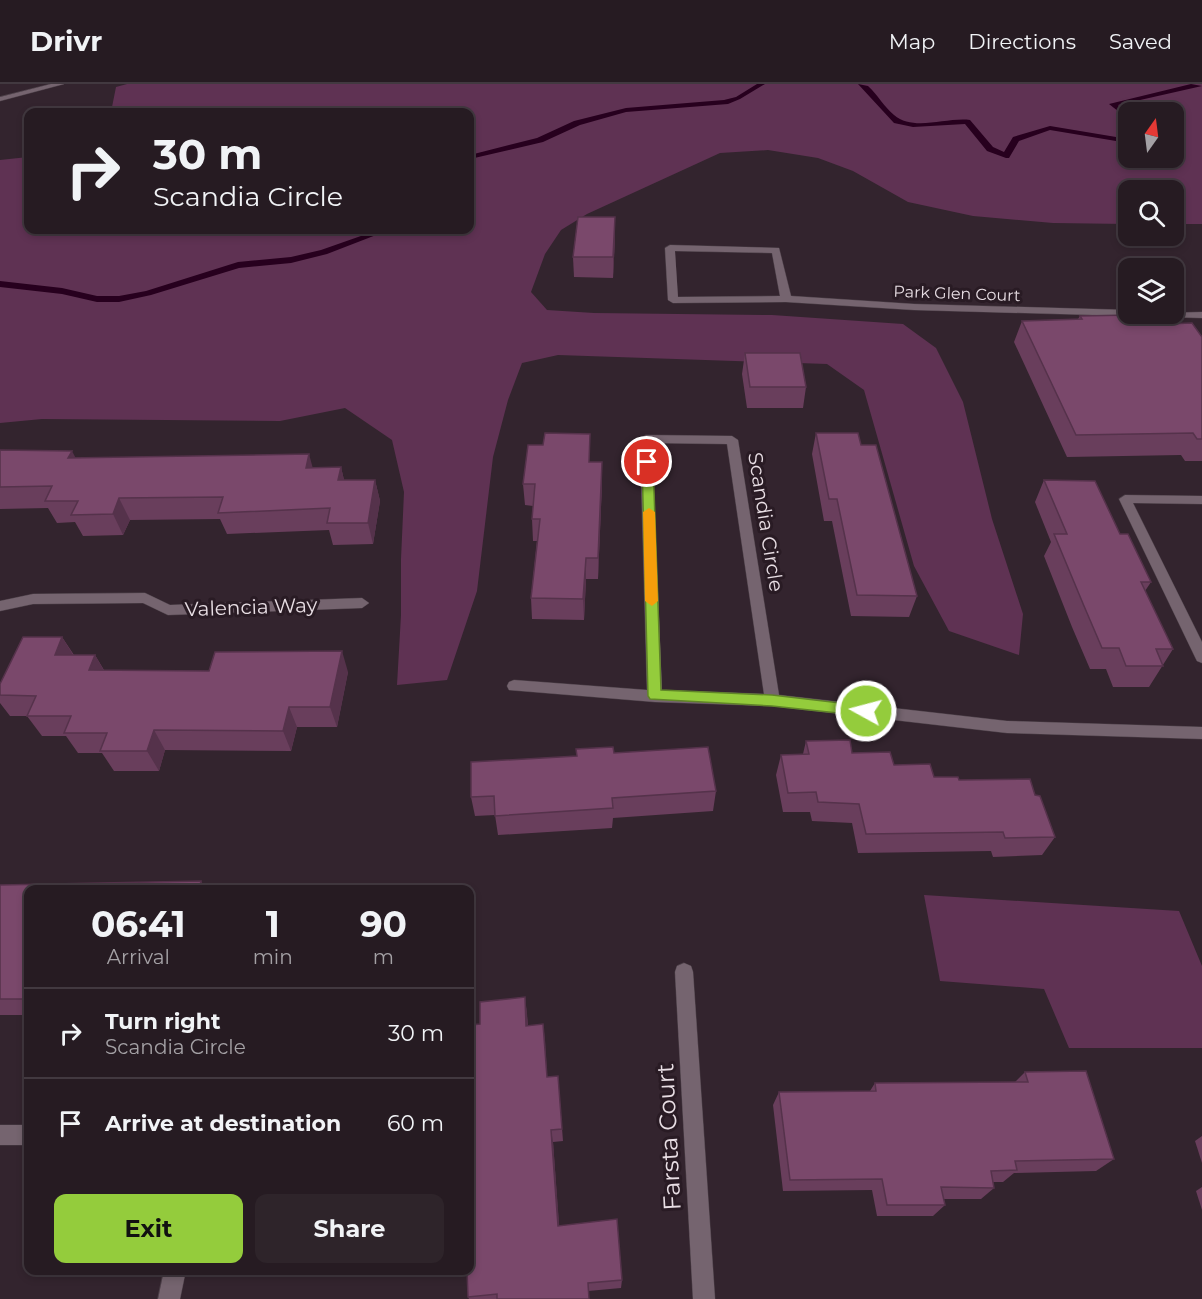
<!DOCTYPE html>
<style>
:root{--surface:#261b22;--page:#2e242a;--text:#f1f3f6;--muted:#a4a1a5;--line:#423940;--accent:#94cc3c}
body{margin:0;font-family:Montserrat,sans-serif;background:var(--page);color:var(--text);height:100vh;display:flex;flex-direction:column;font-size:22px;white-space:nowrap}
*{box-sizing:border-box;margin:0}
p{font-size:20px;color:var(--muted)}
.icon{flex:none;width:33px;height:33px;fill:none;stroke:currentColor;stroke-width:2;stroke-linecap:round;stroke-linejoin:round}
.map{position:relative;flex:1;overflow:hidden}
.side{position:absolute;left:24px;top:801px;width:450px;height:390px;display:flex;flex-direction:column;background:var(--surface);border-radius:12px;box-shadow:0 3px 9px #0003,0 0 0 2px var(--line)}
.side>*{flex:none}
.guide{position:absolute;left:24px;top:24px;width:450px;height:126px;border-radius:12px;box-shadow:0 3px 9px #0003,0 0 0 2px var(--line);background:#261b22;color:var(--text);overflow:hidden}
.needle{width:39px;rotate:14deg}
.fabs{position:absolute;left:1118px;top:18px;display:grid;gap:12px}
.fabs a{display:grid;place-items:center;width:66px;height:66px;border-radius:12px;background:var(--surface);box-shadow:0 3px 9px #0003,0 0 0 2px var(--line);font-size:30px}
.pin{position:absolute;display:grid;place-items:center;width:51px;height:51px;color:#fff;margin:-26px;border:3px solid #fff;border-radius:50%;box-shadow:0 2px 6px #0007}
.me{position:absolute;width:66px;margin:-33px;rotate:277deg;stroke-linejoin:round;filter:drop-shadow(0 0 4px #0008)}
.turn{display:flex;align-items:center;gap:21px;height:126px;padding:0 30px;font-size:27px}
.turn .icon{width:78px;height:78px;stroke-width:2.5}
.turn b{display:block;font-size:42px;line-height:51px}
.eta{display:flex;justify-content:space-evenly;align-items:center;height:102px;text-align:center}
.eta b{font-size:36px;font-weight:700;line-height:42px}
.primary-button{display:flex;gap:12px;margin-top:auto;padding:12px 30px}
.primary-button a{flex:1;height:69px;border-radius:12px;background:var(--accent);color:#111;font-size:24px;font-weight:700;line-height:69px;text-align:center}
.primary-button a+a{background:var(--page);color:var(--text)}
ul{padding:0;list-style:none}
li{display:flex;align-items:center;gap:18px;height:90px;padding:0 30px;border-top:2px solid var(--line)}
li div{flex:1}
li b{display:block;font-size:22px}
li em{font-style:normal}
header{display:flex;align-items:center;gap:36px;box-sizing:border-box;height:84px;padding:0 30px;background:var(--surface);border-bottom:2px solid var(--line)}
header strong{font-size:28px}
nav{display:flex;gap:33px;margin-inline-start:auto;font-size:21px}
.map>svg:first-child{display:block}
</style>
<header>
<strong>Drivr</strong>
<nav><a>Map</a><a>Directions</a><a>Saved</a></nav>
</header>
<div class="map">
<svg width="1202" height="1215" viewBox="0 0 1202 1215">
<rect width="100%" height="100%" fill="#33242e"/>
<g fill="#5f3253" fill-rule="evenodd">
<path d="M127,0H1202V140H1173V106H1128V140L1053,139L973,132L908,118L853,87L818,74L768,66L720,69L587,130L561,146L545,170L531,208L547,226L594,229L772,231L903,240L936,264L963,318L992,435L1023,530L1019,571L949,547L914,482L864,306L827,280L558,271L522,279L508,316L493,373L477,507L447,596L397,601L401,531V475L404,408L392,356L345,324L280,337L42,335L0,339V76L28,73V146H470V28H111L116,3ZM1128,28H1173V74H1128Z"/>
<path d="M924,811L1179,827L1202,882V964H1069L1044,905L940,897Z"/>
</g>
<g fill="none" stroke-linecap="round" stroke-linejoin="round">
<g fill="#27001e" fill-rule="evenodd">
<path d="M757,0H765L740,15L728,20L626,28L580,41L543,58L470,75V71L537,54L574,37L626,24L724,16L736,13Z"/>
<path d="M858,0L868,2C878,11 884,23 894,31C914,48 946,33 970,36L993,63L1004,68L1013,53L1050,42L1128,55V59L1050,46L1019,57L1009,74H1006L987,67L965,40L913,43L894,39Z"/>
<path d="M1191,0L1202,2L1118,21L1128,29V35L1109,20Z"/>
<path d="M378,146H389L327,170L291,179L239,184L151,211L119,218H97L62,210L0,203V197L62,204L97,212H119L146,207L238,178L291,173L321,166Z"/>
</g>
<g stroke="#4b3f47" stroke-width="1">
<g id="minor">
<path d="M51,0H64L0,17V13Z"/>
<path d="M670,161L779,164L791,212L914,220L1128,226V230L1202,228V234L914,226L786,218L673,219L668,216L665,164ZM675,167L772,169L780,212L678,213Z"/>
<path d="M646,351L732,352L738,356L779,611L1007,637L1202,643V655L1007,649L772,622L655,618L509,606L507,602L509,598L514,596L647,606L640,355ZM652,359L727,360L764,610L662,606Z"/>
<path d="M1125,411L1202,412V420L1133,419L1202,558V579L1197,577L1195,573L1119,415Z"/>
<path d="M145,509L170,521L362,514L369,519L362,524L168,531L143,519L33,520L0,527V517L33,510Z"/>
<path d="M684,879L691,882L693,888L715,1215H693L675,888L677,882Z"/>
<rect x="0" y="1041" width="28" height="20"/>
<path d="M164,1186H186L180,1215H158Z"/>
</g>
</g>
<use href="#minor" fill="#75646f" fill-rule="evenodd"/>
</g>
<g fill="#693e5c">
<path d="M615,154L613,194L574,193L573,173Z"/>
<path d="M1080,232L1138,241L1202,253V377H1185L1181,371L1067,373L1014,258L1022,237L1078,235Z"/>
<path d="M745,269L806,303L803,324H747L742,290Z"/>
<path d="M816,349L861,361L917,512L909,533L851,532L832,437H824L812,370Z"/>
<path d="M0,366L76,374L313,384L341,383L344,396H375L380,417L373,460L333,461L329,446L227,450L220,435L130,436L123,451L83,452L75,438L57,439L48,424L0,425Z"/>
<path d="M590,378L602,400L598,495H586L584,536L532,535L531,514L537,457H533L532,435L533,422L525,421L523,400Z"/>
<path d="M1044,396L1120,450L1151,498L1145,507L1173,565L1149,603H1113L1106,585H1090L1072,543L1044,472L1051,458L1035,418Z"/>
<path d="M62,553L74,571H95L104,586L348,588L337,643H297L291,667L165,666L159,687H114L102,669H78L66,652H42L27,632H10L0,619V600Z"/>
<path d="M806,657L852,669L934,693L959,696L1035,711L1055,753L1042,771L993,773L991,767L858,769L852,739L812,737L810,728H783L776,691L781,671L803,670Z"/>
<path d="M614,669L716,707L713,727L613,734L612,744L498,751L495,731L475,732L471,713Z"/>
<path d="M0,801L28,806V931H0Z"/>
<path d="M525,913L528,942L543,940L547,993L559,1006L563,1057L553,1058L559,1142L622,1196L621,1204L588,1207L589,1215H469L468,1213L480,940Z"/>
<path d="M1025,988L1114,1075L1096,1087L1014,1089L1003,1098H993L994,1104L981,1115H943L945,1121L933,1132H877L872,1106L783,1107L773,1021L779,1008L870,1007L875,999L1015,998Z"/>
<path d="M1202,1052V1079L1195,1057Z"/>
<path d="M1202,1103V1126L1196,1107Z"/>
</g>
<g fill="#55324b">
<path d="M615,133V154L613,194V173Z"/>
<path d="M72,367L83,388L68,374Z"/>
<path d="M309,370L315,392L306,384Z"/>
<path d="M602,378V400L598,495V474Z"/>
<path d="M341,383L346,405L338,396Z"/>
<path d="M375,396L380,417L373,460L368,439Z"/>
<path d="M119,414L130,436L123,451L113,430Z"/>
<path d="M586,474V495L584,536L583,515Z"/>
<path d="M62,553L75,574L55,571Z"/>
<path d="M342,567L348,588L337,643L330,623Z"/>
<path d="M95,571L107,592L89,586Z"/>
<path d="M289,623L297,643L291,667L283,647Z"/>
<path d="M154,646L165,666L159,687L147,667Z"/>
<path d="M201,797L207,806H199Z"/>
<path d="M525,913L527,929L529,957L526,942Z"/>
<path d="M543,940L545,955L548,1007L547,993Z"/>
<path d="M551,1046L553,1058L560,1152L558,1142Z"/>
</g>
<g fill="#7a486b" stroke="#55324b" stroke-width="1.5">
<path d="M578,133H615L613,173H573Z"/>
<path d="M1131,231L1138,241L1192,239L1202,253V355H1197L1193,349L1076,351L1022,237L1082,235L1080,232Z"/>
<path d="M745,269H800L806,303H750Z"/>
<path d="M545,349L590,350L589,378H602L598,474H586L583,515L531,514L540,435H532L535,400H523L528,361H543Z"/>
<path d="M816,349H858L861,361H876L917,512L857,511L837,415H829Z"/>
<path d="M0,366L72,367L68,374L309,370L306,384L341,383L338,396H375L368,439H327L330,424L218,429L223,413L119,414L113,430L71,431L78,417H45L52,402L0,403Z"/>
<path d="M1044,396L1095,397L1120,450H1128L1151,498H1141L1173,565H1156L1163,582H1126L1119,564H1102L1084,522L1054,450H1067Z"/>
<path d="M23,553H62L55,571H95L89,586L209,587L215,568L342,567L330,623H289L283,647L154,646L147,667H100L107,649H64L71,632H27L36,612L0,611V600Z"/>
<path d="M850,656L852,669L890,668L894,681L930,680L934,693H958L959,696L1030,695L1035,711L1040,712L1055,753L1005,754L1003,748L866,750L859,720L818,718L816,708L788,709L781,671L809,670L806,657Z"/>
<path d="M613,663L614,669L708,663L716,707L612,714L613,724L495,732L494,712L471,713V678L577,672L576,665Z"/>
<path d="M201,797L199,806H28V915H0V801Z"/>
<path d="M525,913L526,942L543,940L547,993L558,992L562,1045L551,1046L558,1142L617,1135L622,1196L588,1199L589,1215H497V1210L468,1213L467,1186H470V941L480,940V918Z"/>
<path d="M1086,987L1114,1075L1015,1077L1017,1086L991,1087L994,1104L941,1103L945,1121H887L882,1095L790,1096L779,1008L876,1007L875,999L1028,998L1025,988Z"/>
</g>
<path fill="#94cc3c" stroke="#608527" stroke-width="1.5" d="M647,375L653,378L661,606L772,611L866,622L871,623L873,627L871,631L866,632L772,622L650,615L648,612L642,378Z"/>
<path fill="#f59e0b" d="M649,424L655,428L658,517L652,522L645,517L643,428Z"/>
<g text-anchor="middle" stroke-width="6" stroke-linejoin="round" paint-order="stroke">
<g font-size="16" fill="#e8dee4" stroke="#291b24">
<text transform="translate(957 209) rotate(2)" y="6">Park Glen Court</text>
</g>
<g font-size="20" fill="#e8dee4" stroke="#291b24">
<text transform="translate(766 438) rotate(81)" y="7">Scandia Circle</text>
<text transform="translate(251 523) rotate(-2)" y="7">Valencia Way</text>
</g>
<g font-size="24" fill="#e8dee4" stroke="#291b24">
<text transform="translate(669 1053) rotate(-93)" y="8">Farsta Court</text>
</g>
</g>
</svg>
<div class="fabs">
<a><svg class="needle" viewBox="-14 -14 28 28"><path d="M0-13l5 13h-10z" fill="#e53935"/><path d="M0 13l5-13h-10z" fill="#a4a1a5"/></svg></a>
<a><svg class="icon" aria-label="search" viewBox="0 0 24 24"><circle cx="10" cy="10" r="6"/><path d="M15 15l6 6"/></svg></a>
<a><svg class="icon" aria-label="layers" viewBox="0 0 24 24"><path d="M12 4l9 5-9 5-9-5zM3 14l9 5 9-5"/></svg></a>
</div>
<div class="pin" style="left:647px;top:378px;background:#d93025"><svg class="icon" aria-label="arrive" viewBox="0 0 24 24"><path d="M6 21V4h12l-3 4 3 4H6"/></svg></div>
<svg class="me" style="left:866px;top:627px" viewBox="-20 -20 40 40"><circle r="17" fill="#94cc3c" stroke="#fff" stroke-width="3"/><path d="M0-11L8 9 0 5-8 9z" fill="#fff"/></svg>
<div class="guide">
<div class="turn"><svg class="icon" aria-label="right" viewBox="0 0 24 24"><path d="M7 20v-9h11M14 6l5 5-5 5"/></svg><div><b>30 m</b>Scandia Circle</div></div>
</div>
<section class="side">
<div class="eta">
<div><b>06:41</b><p>Arrival</p></div>
<div><b>1</b><p>min</p></div>
<div><b>90</b><p>m</p></div>
</div>
<ul>
<li><svg class="icon" aria-label="right" viewBox="0 0 24 24"><path d="M7 20v-9h11M14 6l5 5-5 5"/></svg><div><b>Turn right</b><p>Scandia Circle</p></div><em>30 m</em></li>
<li><svg class="icon" aria-label="arrive" viewBox="0 0 24 24"><path d="M6 21V4h12l-3 4 3 4H6"/></svg><div><b>Arrive at destination</b></div><em>60 m</em></li>
</ul>
<div class="primary-button"><a>Exit</a><a>Share</a></div>
</section>
</div>
